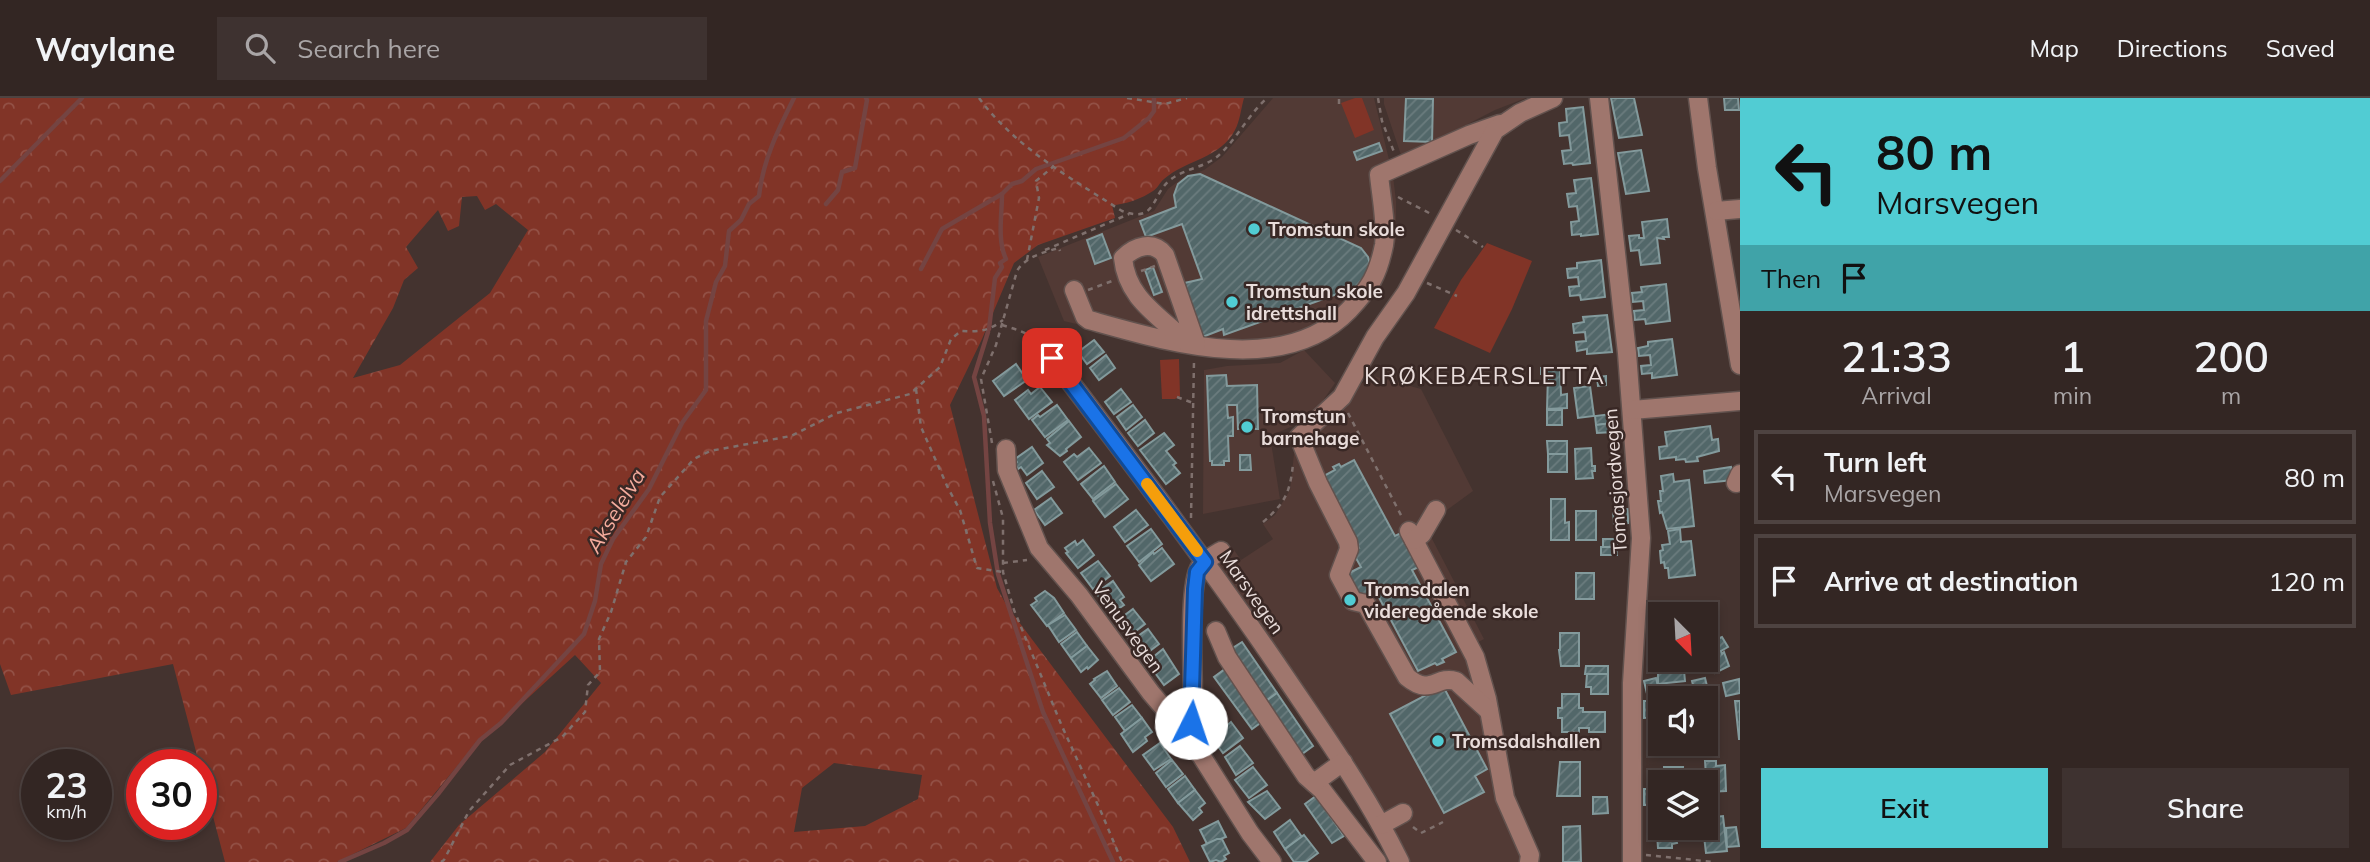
<!DOCTYPE html>
<meta charset="utf-8">
<style>
:root{--surface:#332623;--page:#3e3230;--text:#f1f3f6;--muted:#a9a5a6;--line:#4e4341;--accent:#51ccd3}
body{margin:0;font-family:Mulish,sans-serif;background:var(--page);color:var(--text);height:100vh;display:flex;flex-direction:column;font-size:26px;white-space:nowrap}
*{box-sizing:border-box;margin:0}
p{font-size:23px;color:var(--muted)}
.icon{flex:none;width:38px;height:38px;fill:none;stroke:currentColor;stroke-width:2;stroke-linecap:round;stroke-linejoin:round}
.map{position:relative;flex:1;overflow:hidden}
.details{display:flex;flex-direction:column;background:var(--surface);width:630px}
.details>*{flex:none}
.top-card{background:#51ccd3;color:#111;overflow:hidden}
.needle{width:46px;rotate:156deg}
.fabs{position:absolute;left:1648px;top:504px;display:grid;gap:14px}
.fabs a{display:grid;place-items:center;width:70px;height:70px;border-radius:0px;background:var(--surface);box-shadow:0 4px 10px #0003,0 0 0 2px var(--line);font-size:35px}
.speed{position:absolute;left:21px;top:651px;display:flex;gap:14px;font-size:35px;font-weight:700;text-align:center}
.speed>*{display:grid;place-content:center;width:91px;height:91px;border-radius:50%;background:var(--surface);box-shadow:0 4px 10px #0003,0 0 0 2px var(--line);line-height:1}
.speed small{font-size:18px;font-weight:400}
.speed .limit{border:10px solid #d22;background:#fff;color:#111}
.pin{position:absolute;display:grid;place-items:center;width:60px;height:60px;color:#fff;margin:-30px;border-radius:14px;box-shadow:0 4px 10px #0006}
.me{position:absolute;width:77px;margin:-38px;rotate:4deg;stroke-linejoin:round;filter:drop-shadow(0 0 5px #0008)}
.turn{display:flex;align-items:center;gap:24px;height:147px;padding:0 21px;font-size:32px}
.turn .icon{width:91px;height:91px;stroke-width:2.5}
.turn b{display:block;font-size:49px;line-height:60px}
.then{display:flex;align-items:center;height:66px;padding:0 21px;background:#0003;gap:14px;font-size:26px}
.eta{display:flex;justify-content:space-evenly;align-items:center;height:119px;text-align:center}
.eta b{font-size:42px;font-weight:600;line-height:49px}
.action{display:flex;gap:14px;margin-top:auto;padding:14px 21px}
.action a{flex:1;height:80px;border-radius:0px;background:var(--accent);color:#111;font-size:28px;font-weight:600;line-height:80px;text-align:center}
.action a+a{background:var(--page);color:var(--text)}
ul{padding:0;list-style:none}
li{display:flex;align-items:center;gap:21px;height:94px;margin:0 14px 10px;padding:0 7px;border:4px solid var(--line);border-radius:0px}
li div{flex:1}
li b{display:block;font-size:26px}
li em{font-style:normal}
header{display:flex;align-items:center;gap:42px;box-sizing:border-box;height:98px;padding:0 35px;background:var(--surface);border-bottom:2px solid var(--line)}
header strong{font-size:33px}
nav{display:flex;gap:38px;margin-inline-start:auto;font-size:24px}
.search{width:490px;height:63px;background:var(--page);display:flex;align-items:center;gap:18px;box-sizing:border-box;padding:0 24px;border-radius:0px;color:var(--muted);font-size:26px}
main{display:flex;flex:1;min-height:0}
.map>svg:first-child{display:block}
</style>
<header>
<strong>Waylane</strong>
<div class="search"><svg class="icon" aria-label="search" viewBox="0 0 24 24"><circle cx="10" cy="10" r="6"/><path d="M15 15l6 6"/></svg>Search here</div>
<nav><a>Map</a><a>Directions</a><a>Saved</a></nav>
</header>
<main>
<div class="map">
<svg width="1740" height="764" viewBox="0 0 1740 764">
<defs>
<pattern id="forest-crowns" width="20" height="18" patternUnits="userSpaceOnUse" patternTransform="scale(1.75)"><rect width="20" height="18" fill="#813427"/><path d="M2 6a3 3 0 1 1 6 0M12 15a3 3 0 1 1 6 0" fill="none" stroke="#935146"/></pattern>
<pattern id="building-hatch" width="6" height="6" patternUnits="userSpaceOnUse" patternTransform="scale(1.75)"><rect width="6" height="6" fill="#526769"/><path d="M-1 1l2-2M0 6l6-6M5 7l2-2" fill="none" stroke="#6b7c7e"/></pattern>
</defs>
<rect width="100%" height="100%" fill="#44332f"/>
<g fill="#523a35">
<path d="M1273,0H1374L1393,78L1396,103V143L1382,178L1332,234L1182,252L1064,223L1038,159L1154,113L1168,91L1181,81L1204,72L1222,59Z"/>
<path d="M1384,0H1526L1495,12L1402,60L1384,6Z"/>
<path d="M1304,252L1335,285L1311,320L1270,338L1280,401L1203,416L1204,272L1227,268L1280,265Z"/>
<path d="M1373,278L1421,291L1473,393L1436,420L1428,433L1484,541L1471,548L1500,679L1537,764H1407L1211,463L1234,452L1241,462L1273,441L1263,426L1275,417L1290,392L1296,338L1341,300Z"/>
</g>
<g fill="#813427">
<path d="M1355,0H1362L1374,32L1355,40L1341,5Z"/>
<path d="M1487,145L1532,163L1512,211L1490,255L1434,230L1461,182Z"/>
<path d="M1179,261L1180,298L1175,301H1162L1160,262Z"/>
</g>
<path fill="url(#forest-crowns)" fill-rule="evenodd" d="M0,0H1244C1241,10 1240,23 1235,32C1221,60 1186,62 1164,81C1160,84 1158,90 1153,93C1143,100 1124,107 1112,107L1115,120L1038,147L1014,165L982,241L950,307L997,490L1007,508L1173,729L1190,764H430L459,727L545,654L601,585L575,557L468,655L406,730L337,764H225L173,566L11,597L0,566ZM477,98L485,112L496,106L528,132L490,195L400,267L353,280L393,210L404,182L418,170L406,149L438,112L448,133L459,128L462,99ZM834,665L922,677L918,701L865,728L794,734L802,690Z"/>
<g fill="none" stroke-linecap="round" stroke-linejoin="round">
<g stroke="#744442" stroke-width="4.5">
<path d="M0,83L82,0"/>
<path d="M826,106L838,92L842,74L855,70L867,2L866,0"/>
<path d="M921,171L942,131L1002,96L1012,86L1022,83L1036,71L1124,40L1149,20L1154,13V0"/>
<path d="M989,231L995,180L1002,169L1000,165L1006,161C997,142 1002,117 1002,96"/>
<path d="M988,234L974,279L984,318L990,425L998,476L1043,614L1113,764"/>
<path d="M340,764L384,745L407,732L438,696L480,642L501,625L584,536L595,503L601,466L613,441L649,391L682,325L706,292V223L716,184L725,168L729,133L741,122L749,106L759,98C763,62 778,32 794,0"/>
</g>
</g>
<g fill="url(#building-hatch)" stroke="#839a9c" stroke-width="2">
<path d="M1406,0L1433,1L1432,44L1404,43Z"/>
<path d="M1611,0H1634L1642,37L1619,40Z"/>
<path d="M1724,0H1738L1739,12H1725Z"/>
<path d="M1583,9L1590,65L1573,67L1572,65L1564,66L1562,53L1571,52L1569,37L1560,38L1559,25L1567,24L1566,11Z"/>
<path d="M1379,45L1382,53L1357,62L1354,54Z"/>
<path d="M1641,52L1649,93L1626,96L1618,55Z"/>
<path d="M1200,76L1361,150L1368,159L1370,166L1362,187L1224,237L1223,231L1200,240L1180,186L1202,181L1182,126L1146,139L1140,123L1176,109L1174,97L1178,86L1188,78Z"/>
<path d="M1591,80L1598,136L1581,138V136L1572,137L1571,124L1579,123L1577,108L1569,109L1567,96L1576,95L1574,82Z"/>
<path d="M1667,121L1669,139H1663L1664,141L1657,140L1660,165L1641,167L1639,152L1631,153L1629,138L1639,137V140H1644L1642,124Z"/>
<path d="M1102,136L1111,160L1095,166L1087,142Z"/>
<path d="M1601,162L1605,199L1581,202L1580,197L1570,198L1569,189L1579,188L1578,179L1568,180L1567,171L1577,170V165Z"/>
<path d="M1153,169L1162,194L1154,197L1145,172Z"/>
<path d="M1666,186L1670,223L1646,226L1645,221L1635,222L1634,213L1644,212L1643,203L1633,204L1632,195L1642,194L1641,189Z"/>
<path d="M1607,217L1612,254L1587,256V251L1577,253L1576,244L1586,243L1585,234L1574,235L1573,226L1584,224L1583,219Z"/>
<path d="M1672,241L1677,277L1652,280V275L1642,276L1641,268L1651,267L1650,257L1639,258L1638,250L1648,248V244Z"/>
<path d="M1094,242L1104,254L1087,266L1078,254Z"/>
<path d="M1106,257L1115,270L1099,282L1090,270Z"/>
<path d="M1016,266L1027,282L1004,298L993,283Z"/>
<path d="M1560,269L1561,297L1567,296V310L1547,311L1548,276H1541V270Z"/>
<path d="M1226,277L1227,288L1257,287L1258,331H1238L1237,307H1227L1228,320L1233,319V338H1228L1229,363H1224V367H1212V363H1210L1207,278Z"/>
<path d="M1606,278V287L1598,288L1597,279Z"/>
<path d="M1590,288L1594,318L1578,320L1574,290Z"/>
<path d="M1040,289L1052,304L1029,321L1015,302L1028,292L1031,296Z"/>
<path d="M1121,291L1131,304L1114,316L1105,304Z"/>
<path d="M1057,307L1068,322L1045,339L1032,322L1038,317L1040,319Z"/>
<path d="M1133,307L1142,319L1126,332L1117,319Z"/>
<rect x="1547" y="312" width="15" height="15"/>
<path d="M1611,316L1612,325L1596,327L1595,318Z"/>
<path d="M1145,322L1154,335L1138,348L1128,335Z"/>
<path d="M1069,323L1081,339L1066,351L1067,353L1060,358L1047,347L1050,345L1047,341Z"/>
<path d="M1612,325L1613,334L1597,335L1596,327Z"/>
<path d="M1710,328L1712,342L1718,341L1719,353L1697,359L1698,363L1686,364L1685,361L1676,362V359L1660,361L1659,349L1667,348L1665,334Z"/>
<path d="M1164,335L1174,347L1166,353L1176,365L1173,367L1180,375L1166,386L1140,352Z"/>
<path d="M1547,343H1567V356H1548Z"/>
<path d="M1032,349L1043,365L1027,377L1021,369L1018,371L1015,366L1017,364L1015,361Z"/>
<path d="M1089,350L1101,365L1078,382L1064,364L1074,356L1077,359Z"/>
<path d="M1591,350L1592,368H1595V373H1592L1593,380L1576,381L1575,351Z"/>
<rect x="1548" y="356" width="19" height="18"/>
<path d="M1240,357H1250L1251,372H1240Z"/>
<path d="M1354,362L1395,438L1403,434L1421,468L1412,472L1456,554L1442,561L1444,564L1437,567L1435,565L1418,573L1375,492L1358,501L1345,477L1361,469L1352,453L1359,450L1322,379L1335,372L1333,369L1339,366L1341,369Z"/>
<path d="M1104,368L1115,384L1093,401L1081,386Z"/>
<path d="M1731,369L1733,382L1705,385L1704,373Z"/>
<path d="M1042,373L1054,389L1037,401L1026,385Z"/>
<path d="M1673,376L1674,384L1689,382L1694,428L1667,431L1662,414L1660,415L1658,403H1661L1660,393H1663L1661,378Z"/>
<path d="M1116,386L1128,401L1105,419L1093,403Z"/>
<path d="M1051,400L1062,415L1045,427L1034,412Z"/>
<path d="M1551,401H1565V425L1569,424V442H1551Z"/>
<path d="M1628,411V425L1614,426L1613,412Z"/>
<path d="M1136,412L1148,427L1125,444L1114,429Z"/>
<rect x="1576" y="413" width="20" height="29"/>
<path d="M1151,431L1162,446L1139,464L1127,448Z"/>
<path d="M1680,431L1681,444L1691,443L1695,477L1669,480L1668,470H1665L1664,464L1661,465L1660,453L1663,452L1662,447L1670,446L1668,433Z"/>
<rect x="1603" y="441" width="14" height="8"/>
<path d="M1083,442L1094,457L1078,470L1066,455L1068,454L1065,450L1075,443L1077,447Z"/>
<rect x="1601" y="449" width="16" height="8"/>
<path d="M1162,450L1174,466L1151,483L1139,467L1153,454L1154,456Z"/>
<path d="M1098,463L1110,478L1093,491L1081,475Z"/>
<rect x="1576" y="475" width="18" height="26"/>
<path d="M1113,483L1124,499L1120,502L1124,507L1112,515L1096,495Z"/>
<path d="M1045,493L1054,500L1064,515L1047,528L1031,507L1037,503L1035,500Z"/>
<path d="M1133,511L1145,526L1128,539L1117,523Z"/>
<path d="M1065,517L1076,532L1059,544L1048,527Z"/>
<path d="M1148,531L1159,546L1143,558L1131,543Z"/>
<path d="M1077,534L1087,548L1071,560L1061,546Z"/>
<path d="M1560,535H1579V568H1561L1559,552H1560Z"/>
<path d="M1722,539L1728,549L1721,553L1722,556L1724,554L1729,568L1715,575L1706,557V546Z"/>
<path d="M1242,544L1277,595L1266,603L1231,551Z"/>
<path d="M1087,548L1098,562L1088,571L1087,569L1081,574L1071,560Z"/>
<path d="M1163,551L1179,576L1164,587L1147,564Z"/>
<path d="M1659,552L1661,562H1683L1685,583L1658,586V574L1661,573Z"/>
<path d="M1586,568H1608V576H1585Z"/>
<path d="M1225,571L1263,623L1252,631L1214,579Z"/>
<path d="M1107,573L1117,588L1101,600L1090,586L1095,582L1094,581Z"/>
<path d="M1587,576H1608V596H1591V589H1586Z"/>
<path d="M1656,580L1660,597L1648,600L1644,583Z"/>
<path d="M1705,580L1707,588L1694,591L1692,583Z"/>
<path d="M1739,581L1740,595L1726,598L1723,585Z"/>
<path d="M1443,588L1487,671L1475,678L1484,694L1444,715L1390,616Z"/>
<path d="M1119,590L1130,604L1113,617L1102,602Z"/>
<path d="M1277,595L1313,648L1302,656L1266,603Z"/>
<path d="M1562,596H1579V610H1583V614H1605V634H1589V630H1579V634H1562V620H1558V610H1562Z"/>
<path d="M1644,603H1658L1659,619L1644,620Z"/>
<path d="M1735,603H1740V641H1739Z"/>
<path d="M1132,607L1142,620L1125,633L1115,619Z"/>
<path d="M1142,620L1152,634L1145,639L1147,643L1133,654L1121,636Z"/>
<path d="M1231,624L1243,640L1223,655L1211,639L1216,635L1213,631L1221,626L1224,630Z"/>
<path d="M1160,645L1171,661L1154,672L1143,657Z"/>
<path d="M1240,648L1253,665L1236,677L1225,659Z"/>
<path d="M1172,662L1183,676L1166,689L1156,675Z"/>
<path d="M1705,663H1716V668L1725,667L1726,693L1707,694Z"/>
<path d="M1560,664H1580V698H1557Z"/>
<path d="M1253,669L1267,687L1249,700L1235,682Z"/>
<path d="M1664,669H1683L1682,680H1692V684H1664Z"/>
<path d="M1185,678L1195,692L1178,705L1168,691Z"/>
<path d="M1644,691H1656L1655,707H1644Z"/>
<path d="M1195,692L1205,705L1199,710L1202,714L1193,722L1178,705Z"/>
<path d="M1267,693L1280,710L1265,721L1248,704Z"/>
<path d="M1316,698L1344,738L1332,745L1305,706Z"/>
<path d="M1593,699H1607L1608,715L1593,716Z"/>
<path d="M1723,718L1727,753L1706,755L1703,730H1706V720Z"/>
<path d="M1656,721H1661V730L1685,732V741H1676L1677,745L1672,746V750H1658Z"/>
<path d="M1290,722L1302,739L1285,751L1274,734Z"/>
<path d="M1218,723L1226,739L1207,746L1200,732Z"/>
<path d="M1580,728L1581,764H1563V729Z"/>
<path d="M1736,729L1739,748L1727,749L1726,730Z"/>
<path d="M1304,737L1318,755L1306,764H1294L1285,751Z"/>
<path d="M1217,741H1222L1229,755L1224,758L1226,761L1221,764L1216,762L1210,764L1202,748Z"/>
</g>
<g fill="none" stroke-linecap="round" stroke-linejoin="round">
<g stroke="#62524e" stroke-width="21">
<g id="minor">
<path d="M1599,0L1627,255L1641,440L1632,585V764"/>
<path d="M1698,0L1707,70L1740,267"/>
<path d="M1716,113L1740,111"/>
<path d="M1074,192L1085,219L1089,222C1168,244 1284,280 1349,212C1370,190 1378,177 1384,147C1387,128 1381,98 1379,77L1469,37L1500,26"/>
<path d="M1186,244C1159,217 1127,201 1123,160C1135,148 1153,142 1165,157L1196,246"/>
<path d="M1052,260C1133,366 1213,472 1288,583C1328,642 1369,700 1400,764"/>
<path d="M1632,312L1740,303"/>
<path d="M1006,351L1007,372L1039,450L1079,497L1151,595L1192,643L1250,735L1272,764"/>
<path d="M1736,385L1740,376"/>
<path d="M1409,433L1475,559L1487,601L1505,700L1530,757L1529,764"/>
<path d="M1414,442L1422,436L1436,412"/>
<path d="M1216,533L1227,559L1306,678L1322,692L1377,764"/>
<path d="M1489,613L1456,583C1436,577 1431,599 1407,579L1366,506L1353,503L1339,477L1349,451L1348,444L1318,385L1299,339L1342,299L1375,239L1406,195L1495,32L1520,15L1553,0"/>
<path d="M1186,635L1191,625L1193,615C1194,586 1187,488 1200,469C1205,462 1214,457 1221,453"/>
<path d="M1314,685L1343,664"/>
<path d="M1381,727L1403,715"/>
</g>
</g>
<g stroke="#7f706d" stroke-width="2.5" stroke-dasharray="5 5" stroke-linecap="butt">
<path d="M979,0C1015,49 1072,81 1122,113C1157,126 1151,97 1170,82C1185,70 1204,70 1218,58C1237,41 1248,17 1267,0"/>
<path d="M1127,0L1165,6L1187,0"/>
<path d="M1378,0L1382,23L1394,54"/>
<path d="M1339,6V0"/>
<path d="M1398,99L1433,117"/>
<path d="M1456,132L1483,149"/>
<path d="M1045,152L1129,116"/>
<path d="M1027,162L1039,100L1036,83L1054,68"/>
<path d="M1141,173L1155,168"/>
<path d="M1427,185L1457,198"/>
<path d="M1088,192L1112,183"/>
<path d="M1002,227C1018,232 1034,236 1044,250"/>
<path d="M916,291L921,329L948,390L960,412L977,470L1003,474"/>
<path d="M1177,299L1193,305"/>
<path d="M1348,315L1403,421"/>
<path d="M992,345L981,281L996,247L1017,173C1025,159 1044,154 1059,150L1060,153"/>
<path d="M993,383L1003,420V474L1014,512L1061,626L1102,716L1122,764"/>
<path d="M1191,420L1194,263"/>
<path d="M1263,424C1285,405 1290,395 1293,366"/>
<path d="M1003,465L1027,462"/>
<path d="M1413,729L1421,735L1443,724"/>
<path d="M1646,757L1714,764"/>
<path d="M441,764L444,762L469,713L510,667L562,639L585,614L588,587L600,574L599,541L611,514L626,464L646,439L660,399L694,361L710,353L791,338L837,315L910,296L940,269L951,241L961,233C980,234 989,233 1003,222"/>
</g>
<use href="#minor" stroke="#9f766d" stroke-width="18"/>
</g>
<g fill="none" stroke-linecap="round" stroke-linejoin="round">
<g stroke="#114b97" stroke-width="18">
<path id="route" d="M1052,260L1205,464L1197,474L1195,491L1191,625"/>
</g>
<use href="#route" stroke="#1a73e8" stroke-width="12"/>
<path stroke="#f59e0b" stroke-width="12" d="M1147,386L1197,453"/>
</g>
<g fill="#51ccd3" stroke="#392825" stroke-width="2.5">
<circle cx="1254" cy="131" r="7"/>
<circle cx="1232" cy="204" r="7"/>
<circle cx="1247" cy="329" r="7"/>
<circle cx="1350" cy="502" r="7"/>
<circle cx="1438" cy="643" r="7"/>
</g>
<g text-anchor="middle" stroke-width="5" stroke-linejoin="round" paint-order="stroke">
<g font-size="19" font-weight="bold" fill="#e9dddb" stroke="#392825" text-anchor="start">
<text x="1268" y="138">Tromstun skole</text>
<text x="1246" y="200">Tromstun skole<tspan x="1246" dy="22">idrettshall</tspan></text>
<text x="1261" y="325">Tromstun<tspan x="1261" dy="22">barnehage</tspan></text>
<text x="1364" y="498">Tromsdalen<tspan x="1364" dy="22">videregående skole</tspan></text>
<text x="1452" y="650">Tromsdalshallen</text>
</g>
<g font-size="19" fill="#e9dddb" stroke="#392825">
<text transform="translate(1615 383) rotate(-94)" y="7">Tomasjordvegen</text>
<text transform="translate(1252 494) rotate(55)" y="7">Marsvegen</text>
<text transform="translate(1128 529) rotate(54)" y="7">Venusvegen</text>
</g>
<g font-size="21" font-style="italic" fill="#f5ac9d" stroke="#392825">
<text transform="translate(616 413) rotate(-59)" y="7">Akselelva</text>
</g>
<g font-size="23" letter-spacing="2" fill="#e9dddb" stroke="#392825">
<text x="1485" y="286">KRØKEBÆRSLETTA</text>
</g>
</g>
</svg>
<div class="fabs">
<a><svg class="needle" viewBox="-14 -14 28 28"><path d="M0-13l5 13h-10z" fill="#e53935"/><path d="M0 13l5-13h-10z" fill="#a9a5a6"/></svg></a>
<a><svg class="icon" aria-label="sound" viewBox="0 0 24 24"><path d="M4 9h4l5-4v14l-5-4H4zM17 9q2 3 0 6"/></svg></a>
<a><svg class="icon" aria-label="layers" viewBox="0 0 24 24"><path d="M12 4l9 5-9 5-9-5zM3 14l9 5 9-5"/></svg></a>
</div>
<div class="speed"><div>23<small>km/h</small></div><div class="limit">30</div></div>
<div class="pin" style="left:1052px;top:260px;background:#d93025"><svg class="icon" aria-label="arrive" viewBox="0 0 24 24"><path d="M6 21V4h12l-3 4 3 4H6"/></svg></div>
<svg class="me" style="left:1191px;top:625px" viewBox="-20 -20 40 40"><circle r="19" fill="#fff"/><path d="M0-13L10 11 0 6-10 11z" fill="#1a73e8"/></svg>
</div>
<section class="details">
<div class="top-card">
<div class="turn"><svg class="icon" aria-label="left" viewBox="0 0 24 24"><path d="M17 20v-9H6M10 6l-5 5 5 5"/></svg><div><b>80 m</b>Marsvegen</div></div>
<div class="then">Then<svg class="icon" aria-label="arrive" viewBox="0 0 24 24"><path d="M6 21V4h12l-3 4 3 4H6"/></svg></div>
</div>
<div class="eta">
<div><b>21:33</b><p>Arrival</p></div>
<div><b>1</b><p>min</p></div>
<div><b>200</b><p>m</p></div>
</div>
<ul>
<li><svg class="icon" aria-label="left" viewBox="0 0 24 24"><path d="M17 20v-9H6M10 6l-5 5 5 5"/></svg><div><b>Turn left</b><p>Marsvegen</p></div><em>80 m</em></li>
<li><svg class="icon" aria-label="arrive" viewBox="0 0 24 24"><path d="M6 21V4h12l-3 4 3 4H6"/></svg><div><b>Arrive at destination</b></div><em>120 m</em></li>
</ul>
<div class="action"><a>Exit</a><a>Share</a></div>
</section>
</main>
